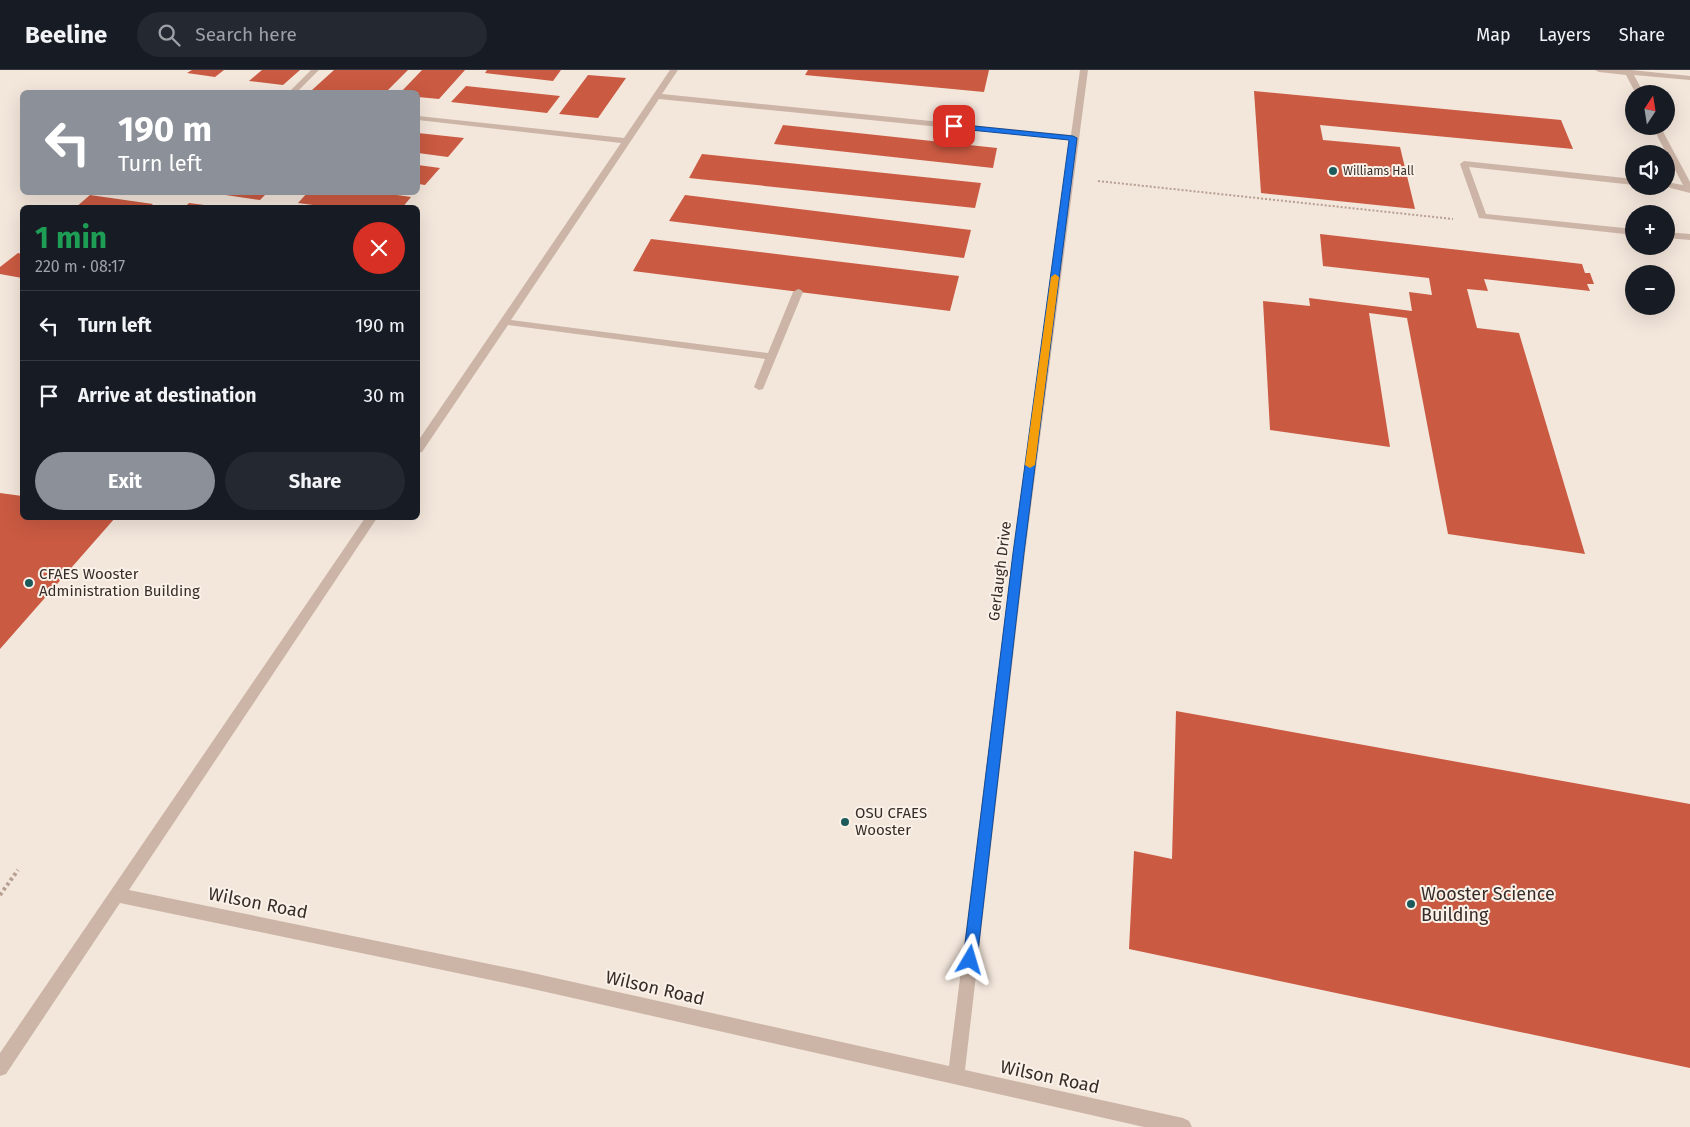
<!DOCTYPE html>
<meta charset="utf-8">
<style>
:root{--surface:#171b24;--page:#242831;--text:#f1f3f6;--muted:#9ea1a6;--line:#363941;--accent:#8c9099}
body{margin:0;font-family:"Fira Sans",sans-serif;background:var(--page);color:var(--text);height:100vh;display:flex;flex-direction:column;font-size:19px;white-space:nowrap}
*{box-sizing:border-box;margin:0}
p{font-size:16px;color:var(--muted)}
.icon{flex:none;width:28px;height:28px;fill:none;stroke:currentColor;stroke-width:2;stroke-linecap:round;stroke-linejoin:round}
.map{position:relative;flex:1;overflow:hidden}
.side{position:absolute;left:20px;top:135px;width:400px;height:315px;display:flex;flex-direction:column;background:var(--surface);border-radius:8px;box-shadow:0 5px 20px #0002}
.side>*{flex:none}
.guide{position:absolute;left:20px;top:20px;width:400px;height:105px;border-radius:8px;box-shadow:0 5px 20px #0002;background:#8c9099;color:#fff;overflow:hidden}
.needle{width:32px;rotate:12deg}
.tools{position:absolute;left:1625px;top:15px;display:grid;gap:10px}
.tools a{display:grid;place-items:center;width:50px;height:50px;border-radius:50%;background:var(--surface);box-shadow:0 5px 20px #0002;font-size:25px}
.pin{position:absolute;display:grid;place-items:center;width:42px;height:42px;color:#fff;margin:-21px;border-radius:10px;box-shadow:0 2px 8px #0006}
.me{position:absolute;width:55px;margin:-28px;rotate:7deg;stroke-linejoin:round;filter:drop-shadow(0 0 4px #0008)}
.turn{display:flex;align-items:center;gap:18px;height:105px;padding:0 15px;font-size:22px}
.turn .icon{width:65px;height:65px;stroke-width:2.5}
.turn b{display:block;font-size:35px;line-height:42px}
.round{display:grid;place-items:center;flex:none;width:52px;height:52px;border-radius:26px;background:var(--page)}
.head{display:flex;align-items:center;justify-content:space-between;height:85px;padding:0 15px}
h1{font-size:30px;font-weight:700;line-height:38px;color:#1e9e55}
.action{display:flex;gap:10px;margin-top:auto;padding:10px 15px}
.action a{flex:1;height:58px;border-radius:30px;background:var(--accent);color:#fff;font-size:20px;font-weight:700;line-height:58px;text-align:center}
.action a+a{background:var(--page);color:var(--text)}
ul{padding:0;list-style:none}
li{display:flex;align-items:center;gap:15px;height:70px;padding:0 15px;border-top:1px solid var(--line)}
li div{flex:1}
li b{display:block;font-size:19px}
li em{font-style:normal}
header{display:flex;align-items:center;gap:30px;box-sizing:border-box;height:70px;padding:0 25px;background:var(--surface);border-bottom:1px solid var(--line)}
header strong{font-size:24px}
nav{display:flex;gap:28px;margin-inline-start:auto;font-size:18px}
.search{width:350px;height:45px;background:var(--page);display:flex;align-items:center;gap:12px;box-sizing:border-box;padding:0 18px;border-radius:28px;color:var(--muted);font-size:19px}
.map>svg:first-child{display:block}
</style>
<header>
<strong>Beeline</strong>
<div class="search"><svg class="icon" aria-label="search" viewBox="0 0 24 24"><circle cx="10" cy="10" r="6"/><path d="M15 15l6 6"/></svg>Search here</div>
<nav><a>Map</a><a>Layers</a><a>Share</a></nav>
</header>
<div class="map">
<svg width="1690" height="1057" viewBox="0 0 1690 1057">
<rect width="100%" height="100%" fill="#f3e6db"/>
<g fill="#ca5a42">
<path d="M192,0H224L215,7L187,3Z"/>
<path d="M262,0H300L283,15L249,11Z"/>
<path d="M334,0H408L386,22H333L312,20Z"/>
<path d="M422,0H465L439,29L418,27V22H401Z"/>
<path d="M487,0H561L553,11L485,3Z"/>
<path d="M808,0H989L984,22L805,5Z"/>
<path d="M588,5L626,8L598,48L559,44Z"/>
<path d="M466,16L560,26L547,43L451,32Z"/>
<path d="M1254,21L1561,50L1573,79L1320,55L1323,70L1400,77L1415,139L1261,123Z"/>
<path d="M783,55L997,78L993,98L774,74Z"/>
<path d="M418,63L464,68L448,87L418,83Z"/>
<path d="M702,84L981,113L975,138L689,108Z"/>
<path d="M418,95L440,98L425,115L418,114Z"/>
<path d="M205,122H268L260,130Z"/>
<path d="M308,122H376L411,127L402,138H335L298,133Z"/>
<path d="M90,125L153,134L148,138H75Z"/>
<path d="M685,125L971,160L964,188L669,151Z"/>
<path d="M189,133L212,136V138H184Z"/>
<path d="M1320,164L1582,194L1585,203H1590L1594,214H1587L1590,221L1484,209L1488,221L1467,219L1477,258L1519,263L1585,484L1448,464L1407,248L1369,243L1390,377L1270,360L1263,231L1310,236L1309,228L1412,241L1409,222L1432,225L1429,208L1323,196Z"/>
<path d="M651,169L959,206L950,241L633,201Z"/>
<path d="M18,183L22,184V208L0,204V197Z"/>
<path d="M0,423L22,426V448H115L0,579Z"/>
<path d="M1176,641L1690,734V998L1129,879L1134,781L1172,789Z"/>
</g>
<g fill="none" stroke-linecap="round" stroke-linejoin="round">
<path stroke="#b79f91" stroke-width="2" stroke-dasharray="2 2" stroke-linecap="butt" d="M1098,111L1453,149"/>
<path stroke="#b79f91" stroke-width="4" stroke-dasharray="3 3" stroke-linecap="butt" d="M0,825L18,800"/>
<g fill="#ccb5a7" fill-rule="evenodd">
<path d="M311,0H319L297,22H289Z"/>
<path d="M670,0H678L662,24L1071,65L1080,0H1088L1025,483L965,1000L1183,1048L1189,1051L1192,1057H1144L524,917L120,833L6,1004L0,1006V983L365,448H377L129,820L524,901L949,996L1013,483L1070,70L659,29L511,250L768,283L793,222L798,219L801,220L803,222L763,319L759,320L754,317L765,289L508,255L422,382L418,383V371L621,73L418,50V46L624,68Z"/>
<path d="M1595,0H1631L1690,6V10L1634,5L1644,24H1636L1626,5L1599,2Z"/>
<path d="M1652,56H1660L1690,112V123L1663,116H1666V112L1683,115Z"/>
<path d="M1464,91L1634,109V115L1469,97L1486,144L1634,159V165L1479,148L1460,94Z"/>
<path d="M1666,162L1690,164V170L1666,168Z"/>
</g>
</g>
<path fill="#1a73e8" stroke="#114b97" d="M954,54L1073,66L1077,68L1024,483L977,890L975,896L970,898L965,896L963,890L1013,483L1069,70L951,58L950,56Z"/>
<path fill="#f59e0b" d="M1055,204L1059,207L1035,395L1030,398L1025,395L1051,207Z"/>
<g fill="#1c5b5b" stroke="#faf1e8" stroke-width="2">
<circle cx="1333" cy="101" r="5"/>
<circle cx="29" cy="513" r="5"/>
<circle cx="845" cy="752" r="5"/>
<circle cx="1411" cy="834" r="5"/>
</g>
<g text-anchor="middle" stroke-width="4" stroke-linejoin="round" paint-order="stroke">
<g font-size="12" fill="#382c28" stroke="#faf1e8" text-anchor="start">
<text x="1343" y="105">Williams Hall</text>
</g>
<g font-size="15" fill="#382c28" stroke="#faf1e8">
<text transform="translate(1000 501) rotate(-83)" y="5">Gerlaugh Drive</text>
</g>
<g font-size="15" fill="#382c28" stroke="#faf1e8" text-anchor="start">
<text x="39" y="509">CFAES Wooster<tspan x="39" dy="17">Administration Building</tspan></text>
<text x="855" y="748">OSU CFAES<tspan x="855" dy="17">Wooster</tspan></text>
</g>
<g font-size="18" fill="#382c28" stroke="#faf1e8" text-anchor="start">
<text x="1421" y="830">Wooster Science<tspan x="1421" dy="21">Building</tspan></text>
</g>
<g font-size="18" fill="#382c28" stroke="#faf1e8">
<text transform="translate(258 833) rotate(11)" y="6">Wilson Road</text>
<text transform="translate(655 918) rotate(13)" y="6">Wilson Road</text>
<text transform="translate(1050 1007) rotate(12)" y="6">Wilson Road</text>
</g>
</g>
</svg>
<div class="tools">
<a><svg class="needle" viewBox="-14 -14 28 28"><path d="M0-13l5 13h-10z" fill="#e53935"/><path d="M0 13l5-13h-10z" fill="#9ea1a6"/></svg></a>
<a><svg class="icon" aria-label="sound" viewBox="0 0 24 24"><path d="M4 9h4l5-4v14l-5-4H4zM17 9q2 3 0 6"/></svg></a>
<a>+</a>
<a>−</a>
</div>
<div class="pin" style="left:954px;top:56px;background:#d93025"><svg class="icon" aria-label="arrive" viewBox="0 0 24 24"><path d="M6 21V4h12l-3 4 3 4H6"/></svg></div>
<svg class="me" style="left:970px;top:890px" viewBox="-20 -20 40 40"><path d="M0-17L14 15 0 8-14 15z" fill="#1a73e8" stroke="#fff" stroke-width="4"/></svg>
<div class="guide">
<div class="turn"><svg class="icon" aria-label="left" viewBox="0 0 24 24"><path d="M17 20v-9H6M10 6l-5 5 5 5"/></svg><div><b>190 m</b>Turn left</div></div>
</div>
<section class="side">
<div class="head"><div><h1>1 min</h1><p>220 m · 08:17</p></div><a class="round" style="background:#d93025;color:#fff"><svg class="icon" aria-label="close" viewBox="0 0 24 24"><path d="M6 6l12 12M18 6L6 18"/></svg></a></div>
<ul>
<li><svg class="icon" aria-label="left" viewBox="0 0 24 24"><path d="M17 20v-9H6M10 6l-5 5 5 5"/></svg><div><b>Turn left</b></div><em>190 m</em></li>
<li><svg class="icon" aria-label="arrive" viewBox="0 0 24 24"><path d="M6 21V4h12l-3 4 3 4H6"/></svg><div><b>Arrive at destination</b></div><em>30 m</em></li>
</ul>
<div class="action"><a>Exit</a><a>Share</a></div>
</section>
</div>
